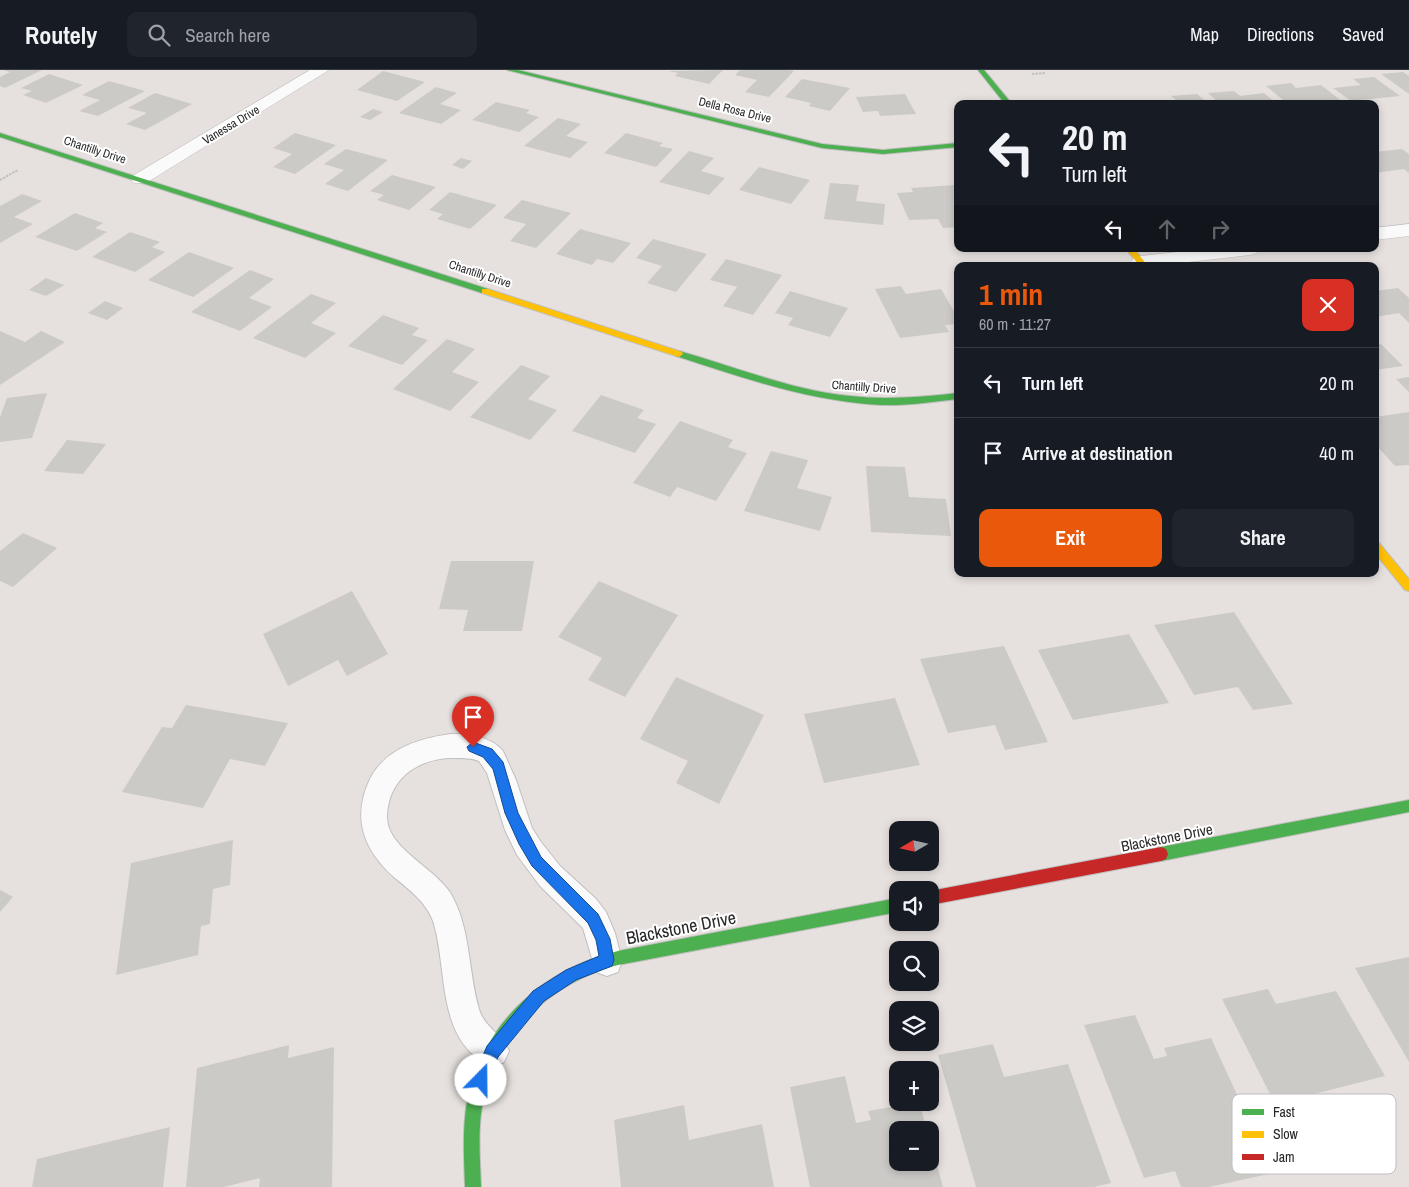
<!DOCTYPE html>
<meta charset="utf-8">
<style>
:root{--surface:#171b24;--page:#20242c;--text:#f1f3f6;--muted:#9ea1a6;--line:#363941;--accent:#ea580c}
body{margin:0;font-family:"Archivo Narrow",sans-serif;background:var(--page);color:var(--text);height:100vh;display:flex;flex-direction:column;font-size:19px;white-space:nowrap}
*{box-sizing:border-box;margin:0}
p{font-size:16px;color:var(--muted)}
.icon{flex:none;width:28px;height:28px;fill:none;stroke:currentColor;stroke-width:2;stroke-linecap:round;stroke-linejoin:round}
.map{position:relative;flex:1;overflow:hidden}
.panel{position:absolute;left:954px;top:192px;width:425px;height:315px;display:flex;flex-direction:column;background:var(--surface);border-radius:10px;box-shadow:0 2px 8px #0003}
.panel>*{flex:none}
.top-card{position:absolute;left:954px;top:30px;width:425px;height:152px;border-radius:10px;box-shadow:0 2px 8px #0003;background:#171b24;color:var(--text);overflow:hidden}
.needle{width:32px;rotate:261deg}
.buttons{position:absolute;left:889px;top:751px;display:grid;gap:10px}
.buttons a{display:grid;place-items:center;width:50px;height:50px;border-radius:10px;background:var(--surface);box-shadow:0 2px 8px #0003;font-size:25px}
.pin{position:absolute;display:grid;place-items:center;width:42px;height:42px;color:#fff;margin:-51px -21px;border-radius:50% 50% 50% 0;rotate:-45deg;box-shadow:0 0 5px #0007}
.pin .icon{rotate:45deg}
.me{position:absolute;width:55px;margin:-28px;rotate:22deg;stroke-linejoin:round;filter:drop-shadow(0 0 4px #0008)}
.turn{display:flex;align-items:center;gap:18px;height:105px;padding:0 25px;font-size:22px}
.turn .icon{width:65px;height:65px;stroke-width:2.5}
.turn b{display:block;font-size:35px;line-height:42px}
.lanes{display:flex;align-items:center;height:48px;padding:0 25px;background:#0003;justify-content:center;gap:25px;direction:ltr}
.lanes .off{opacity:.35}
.round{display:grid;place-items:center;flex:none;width:52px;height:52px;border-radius:10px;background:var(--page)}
.head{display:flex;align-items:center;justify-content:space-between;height:85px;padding:0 25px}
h1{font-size:30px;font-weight:700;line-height:38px;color:var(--accent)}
.action{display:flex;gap:10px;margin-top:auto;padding:10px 25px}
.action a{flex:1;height:58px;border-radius:10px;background:var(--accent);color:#fff;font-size:20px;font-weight:700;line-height:58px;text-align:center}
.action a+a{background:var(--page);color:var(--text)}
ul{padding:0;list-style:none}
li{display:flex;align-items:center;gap:15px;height:70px;padding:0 25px;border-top:1px solid var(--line)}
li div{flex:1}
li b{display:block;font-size:19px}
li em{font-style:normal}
header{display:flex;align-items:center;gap:30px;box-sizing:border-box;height:70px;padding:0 25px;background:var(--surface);border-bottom:1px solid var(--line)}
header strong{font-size:24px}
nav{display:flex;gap:28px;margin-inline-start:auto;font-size:18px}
.search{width:350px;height:45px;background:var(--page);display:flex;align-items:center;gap:12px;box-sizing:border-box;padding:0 18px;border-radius:10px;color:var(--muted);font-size:19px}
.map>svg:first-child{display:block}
</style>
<header>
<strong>Routely</strong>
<div class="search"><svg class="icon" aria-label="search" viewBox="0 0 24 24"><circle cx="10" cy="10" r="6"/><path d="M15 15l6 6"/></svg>Search here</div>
<nav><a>Map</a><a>Directions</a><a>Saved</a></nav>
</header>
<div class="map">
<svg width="1409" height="1117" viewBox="0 0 1409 1117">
<rect width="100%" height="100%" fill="#e6e1de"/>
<g fill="#cccac7">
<path d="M3,0H42L5,18L0,16V7L10,2Z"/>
<path d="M723,0L709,14L675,6L678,3L668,1Z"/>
<path d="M740,0H789L794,1L769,27L745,22L757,10L735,5Z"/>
<path d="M383,1L425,12L397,31L357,20Z"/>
<path d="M1403,2L1409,6V24L1381,4Z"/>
<path d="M49,4L83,15L46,33L23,25L32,21L21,18Z"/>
<path d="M1374,7L1400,26L1351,31L1333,18L1361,15L1353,9Z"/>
<path d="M802,9L829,14L850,18L830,41L809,36L811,33L785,27Z"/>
<path d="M109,11L145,21L98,46L79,41L100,30L82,25Z"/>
<path d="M1291,13L1296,18L1321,15L1344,33L1288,34L1266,16Z"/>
<path d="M436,17L457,23L440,34L461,40L441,54L399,43Z"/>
<path d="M1234,21L1240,26L1264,23L1277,34H1220L1208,23Z"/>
<path d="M155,23L192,34L145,60L126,54L147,43L128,38Z"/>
<path d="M905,24L916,44L880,46L878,41L863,42L856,27Z"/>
<path d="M1197,24L1209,34H1155L1176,30L1171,26Z"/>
<path d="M496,32L530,40L526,43L539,47L519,62L472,50Z"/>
<path d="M373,39L383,42L370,50L360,47Z"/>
<path d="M558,48L581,54L566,66L588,72L570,88L524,76Z"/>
<path d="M295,63L336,75L295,104L273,97L292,84L273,78Z"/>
<path d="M626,63L663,73L659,76L673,79L656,97L604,83Z"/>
<path d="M346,79L388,90L348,121L325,114L344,100L324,94Z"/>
<path d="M1402,79L1409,84V103L1404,99L1375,103V82Z"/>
<path d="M689,81L714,88L701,101L725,108L709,125L659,112Z"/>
<path d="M461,88L472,91L463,99L452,95Z"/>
<path d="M759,97L810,110L791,134L739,120Z"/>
<path d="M392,105L436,117L409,140L377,130L384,125L370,121Z"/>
<path d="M830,113L859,115L856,131L885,134L883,155L824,149Z"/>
<path d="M955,115L958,119V157L943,158L938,149L909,150L897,123L913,122L911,118Z"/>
<path d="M450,122L497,135L470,159L437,149L443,144L429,140Z"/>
<path d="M22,124L42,131L14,147L33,154L0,173V136Z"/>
<path d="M522,130L571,143L536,178L510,171L526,154L503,148Z"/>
<path d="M75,143L103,153L95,158L107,162L77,181L35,167Z"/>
<path d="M580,159L631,173L613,193L597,189L592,195L556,184Z"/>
<path d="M130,162L160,172L152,177L165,182L135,202L92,187Z"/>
<path d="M653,169L707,184L676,222L647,213L662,196L636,188Z"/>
<path d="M189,182L234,198L193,227L148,210Z"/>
<path d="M726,189L782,205L753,245L723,236L737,217L710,210Z"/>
<path d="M250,200L274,209L249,228L272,237L240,261L191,242Z"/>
<path d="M46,208L64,215L46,226L29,220Z"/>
<path d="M901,216L906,224L941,219L958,248V254L945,255L949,262L900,268L875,219Z"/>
<path d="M1398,218L1409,228V253L1399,243L1375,247V221Z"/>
<path d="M790,221L848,238L830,267L788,255L793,248L775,243Z"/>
<path d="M311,224L336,233L311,253L336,263L305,288L253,268Z"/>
<path d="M105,231L123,238L107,250L88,243Z"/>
<path d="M383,245L419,258L412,265L428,270L402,295L348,276Z"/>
<path d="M0,261L25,272L41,261L65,272L0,315Z"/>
<path d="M447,269L475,279L452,302L479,312L450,341L393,319Z"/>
<path d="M1381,274L1403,296L1375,300V275Z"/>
<path d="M521,295L550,306L528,329L557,340L530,370L470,347Z"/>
<path d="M1409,307V322L1396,309Z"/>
<path d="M47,323L32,368L0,372V347L7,328Z"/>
<path d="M601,325L644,340L637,348L656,354L635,383L572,361Z"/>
<path d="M1409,342V395L1395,396L1375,374V347Z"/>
<path d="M680,351L733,370L728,377L747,383L716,431L677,417L670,427L633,413Z"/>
<path d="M67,370L106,374L83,404L44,401Z"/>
<path d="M771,381L808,390L797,418L832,427L820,461L744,441Z"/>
<path d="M866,396L905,397L909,427L946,429L951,466L871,462Z"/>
<path d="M23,463L57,478L13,517L0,511V481Z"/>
<path d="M451,491H534L522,561H463L468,540L439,539Z"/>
<path d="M599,511L678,545L625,627L588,610L602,588L558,567Z"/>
<path d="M352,521L388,584L347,606L338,590L288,616L263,564Z"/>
<path d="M1234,542L1293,634L1253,640L1238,617L1194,625L1154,555Z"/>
<path d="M1129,564L1169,633L1073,650L1038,580Z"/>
<path d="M1004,576L1048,672L1005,680L995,655L948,663L920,589Z"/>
<path d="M676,607L764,645L719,734L676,713L688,691L640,669Z"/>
<path d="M895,628L920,695L824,713L804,644Z"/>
<path d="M186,635L288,653L265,696L230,689L203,738L122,722L162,657L172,658Z"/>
<path d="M233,770L230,815L213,819L210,854L201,856L198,885L116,905L131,793Z"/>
<path d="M0,820L13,827L0,842Z"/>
<path d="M1409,887V992L1355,898Z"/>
<path d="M1268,919L1276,934L1336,921L1385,1006L1275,1034L1222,929Z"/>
<path d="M1135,945L1154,989L1167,986L1164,978L1211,968L1273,1103L1209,1117H1181L1175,1101L1144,1108L1084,955Z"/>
<path d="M993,974L1004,1007L1068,994L1111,1113L1094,1117H976L938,985Z"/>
<path d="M289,975L288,988L334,977L332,1117H259L260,1108L224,1117H186L197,998Z"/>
<path d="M845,1006L856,1053L871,1050L868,1041L919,1032L927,1060H898V1092H930L931,1073L943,1117H810L790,1017Z"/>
<path d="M684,1035L689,1070L762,1054L774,1117H621L614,1050Z"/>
<path d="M170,1057L163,1117H32L37,1089Z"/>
</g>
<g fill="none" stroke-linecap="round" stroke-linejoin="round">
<g stroke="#c0bfbf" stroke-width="2">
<path id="lane" d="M451,664C470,664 490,666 503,681L516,710L532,758L541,772L560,796L596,829L606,842L615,863L622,891L618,902L607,906L596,902L583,858L540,816L517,785L505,760L487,703L479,691C472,688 464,688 456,688C427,687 397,701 389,732C387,740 386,750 389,758C398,783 436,800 451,824C471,859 468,901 479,939C484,957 502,964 509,981L504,992L493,997C436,973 448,903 434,854C428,834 410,820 395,808C363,780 351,747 371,707C387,678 420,668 451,664Z"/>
</g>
<g stroke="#c0bfbf" stroke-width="1">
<g id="street">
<path d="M310,0H329L146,113H134L131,109L134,105Z"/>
<path d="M1409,154V166L1375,170V158Z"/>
<path d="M1204,179H1260L1257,183L1250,185L1154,196H1135L1131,192L1134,188L1141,186Z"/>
</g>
</g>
<g stroke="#c0bfbf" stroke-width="2">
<g id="fast">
<path d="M507,0H518L822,74L883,80L958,73V77L883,84L822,78Z"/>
<path d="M978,0H984L1012,34H1005Z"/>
<path d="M0,63L488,219L489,221L482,223L0,67Z"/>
<path d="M679,281C736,297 791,320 850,326C886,330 921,327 958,323V329C932,332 907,336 881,335C810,331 743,308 676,286V282Z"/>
<path d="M1409,730V742L1161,791L1156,789L1154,784L1156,779L1161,777Z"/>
<path d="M898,828V842L618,895C555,911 498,960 484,1026C477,1056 480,1087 481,1117H465C464,1087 462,1056 468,1026C485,951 545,899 618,881Z"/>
</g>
</g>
<g stroke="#c0bfbf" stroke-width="2">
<g id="slow">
<path d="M1126,179H1134L1148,196H1140Z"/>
<path d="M482,219H488L682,282L683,284L679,287L676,286L482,223Z"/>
<path d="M1375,472L1379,473L1409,509V521L1405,520L1375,483Z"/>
</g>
</g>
<g stroke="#c0bfbf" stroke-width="2">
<path id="jam" d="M1161,777L1166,779L1168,784L1166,789L1161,791L930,835V821Z"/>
</g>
<g stroke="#c2c1c1" stroke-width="2" stroke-dasharray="2.5 1" stroke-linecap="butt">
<path d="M1032,4L1045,3"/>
<path d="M0,110L18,100"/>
</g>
<use href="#lane" fill="#fbfafa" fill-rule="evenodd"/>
<use href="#street" fill="#fbfafa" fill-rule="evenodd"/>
<use href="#fast" fill="#4caf50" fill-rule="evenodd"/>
<use href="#slow" fill="#ffc107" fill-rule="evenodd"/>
<use href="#jam" fill="#c62828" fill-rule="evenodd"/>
</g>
<path fill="#1a73e8" stroke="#114b97" d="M473,672L492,679L503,692L518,743L541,787L598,844L610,869L614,890L612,896L576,910L544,931L498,987L487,1015L481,1018L476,1015L473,1010L487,976L533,921L566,900L599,886L596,870L588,853L532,796L519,774L505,743L493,699L483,687L469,681L467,677Z"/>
<g text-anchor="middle" stroke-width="4" stroke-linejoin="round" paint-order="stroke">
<g font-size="12" fill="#282828" stroke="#fff">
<text transform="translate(735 40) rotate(14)" y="4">Della Rosa Drive</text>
<text transform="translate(231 55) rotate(-31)" y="4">Vanessa Drive</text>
<text transform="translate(95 80) rotate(18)" y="4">Chantilly Drive</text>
<text transform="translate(480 204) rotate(18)" y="4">Chantilly Drive</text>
<text transform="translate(864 317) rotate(4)" y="4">Chantilly Drive</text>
</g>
<g font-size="15" fill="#282828" stroke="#fff">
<text transform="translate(1167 768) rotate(-11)" y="5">Blackstone Drive</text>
</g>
<g font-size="18" fill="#282828" stroke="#fff">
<text transform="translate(681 858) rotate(-11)" y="6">Blackstone Drive</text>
</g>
</g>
<rect x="1232" y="1024" width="164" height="80" rx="8" fill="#fff" stroke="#bebebe" stroke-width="1"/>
<rect x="1242" y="1039" width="22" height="6" fill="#4caf50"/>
<rect x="1242" y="1061" width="22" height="7" fill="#ffc107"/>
<rect x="1242" y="1084" width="22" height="6" fill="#c62828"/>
<g font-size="14" fill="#282828">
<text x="1273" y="1047">Fast</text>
<text x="1273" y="1069">Slow</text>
<text x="1273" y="1092">Jam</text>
</g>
</svg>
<div class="buttons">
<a><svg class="needle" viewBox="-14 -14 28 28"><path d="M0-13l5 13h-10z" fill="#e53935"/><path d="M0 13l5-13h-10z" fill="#9ea1a6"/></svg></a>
<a><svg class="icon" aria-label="sound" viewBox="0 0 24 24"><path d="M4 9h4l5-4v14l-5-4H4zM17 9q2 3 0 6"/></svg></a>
<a><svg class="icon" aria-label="search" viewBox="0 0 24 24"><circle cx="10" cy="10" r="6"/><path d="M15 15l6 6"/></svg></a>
<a><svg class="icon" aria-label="layers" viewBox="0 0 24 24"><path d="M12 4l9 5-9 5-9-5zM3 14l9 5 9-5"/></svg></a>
<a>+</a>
<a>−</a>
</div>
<div class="pin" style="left:473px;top:677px;background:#d93025"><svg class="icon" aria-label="arrive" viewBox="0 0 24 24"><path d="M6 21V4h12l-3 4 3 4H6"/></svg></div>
<svg class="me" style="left:481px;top:1010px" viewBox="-20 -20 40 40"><circle r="19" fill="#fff"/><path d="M0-13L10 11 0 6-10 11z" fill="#1a73e8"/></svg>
<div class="top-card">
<div class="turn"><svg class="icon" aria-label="left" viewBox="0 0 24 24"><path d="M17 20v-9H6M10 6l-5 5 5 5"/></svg><div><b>20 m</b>Turn left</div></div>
<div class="lanes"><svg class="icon" aria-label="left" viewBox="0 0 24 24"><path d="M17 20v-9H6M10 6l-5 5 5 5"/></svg><svg class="icon off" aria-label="ahead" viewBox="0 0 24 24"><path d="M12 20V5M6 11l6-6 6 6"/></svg><svg class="icon off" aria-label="right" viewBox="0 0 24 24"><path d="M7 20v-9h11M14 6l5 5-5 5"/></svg></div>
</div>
<section class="panel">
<div class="head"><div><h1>1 min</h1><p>60 m · 11:27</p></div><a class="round" style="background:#d93025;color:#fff"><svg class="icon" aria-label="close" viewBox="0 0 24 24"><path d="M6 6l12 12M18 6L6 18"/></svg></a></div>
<ul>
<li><svg class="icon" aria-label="left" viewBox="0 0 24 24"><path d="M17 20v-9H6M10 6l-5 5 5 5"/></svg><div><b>Turn left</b></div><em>20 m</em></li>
<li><svg class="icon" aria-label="arrive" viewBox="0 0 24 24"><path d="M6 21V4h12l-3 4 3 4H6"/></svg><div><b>Arrive at destination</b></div><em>40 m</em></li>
</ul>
<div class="action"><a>Exit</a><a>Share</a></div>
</section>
</div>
